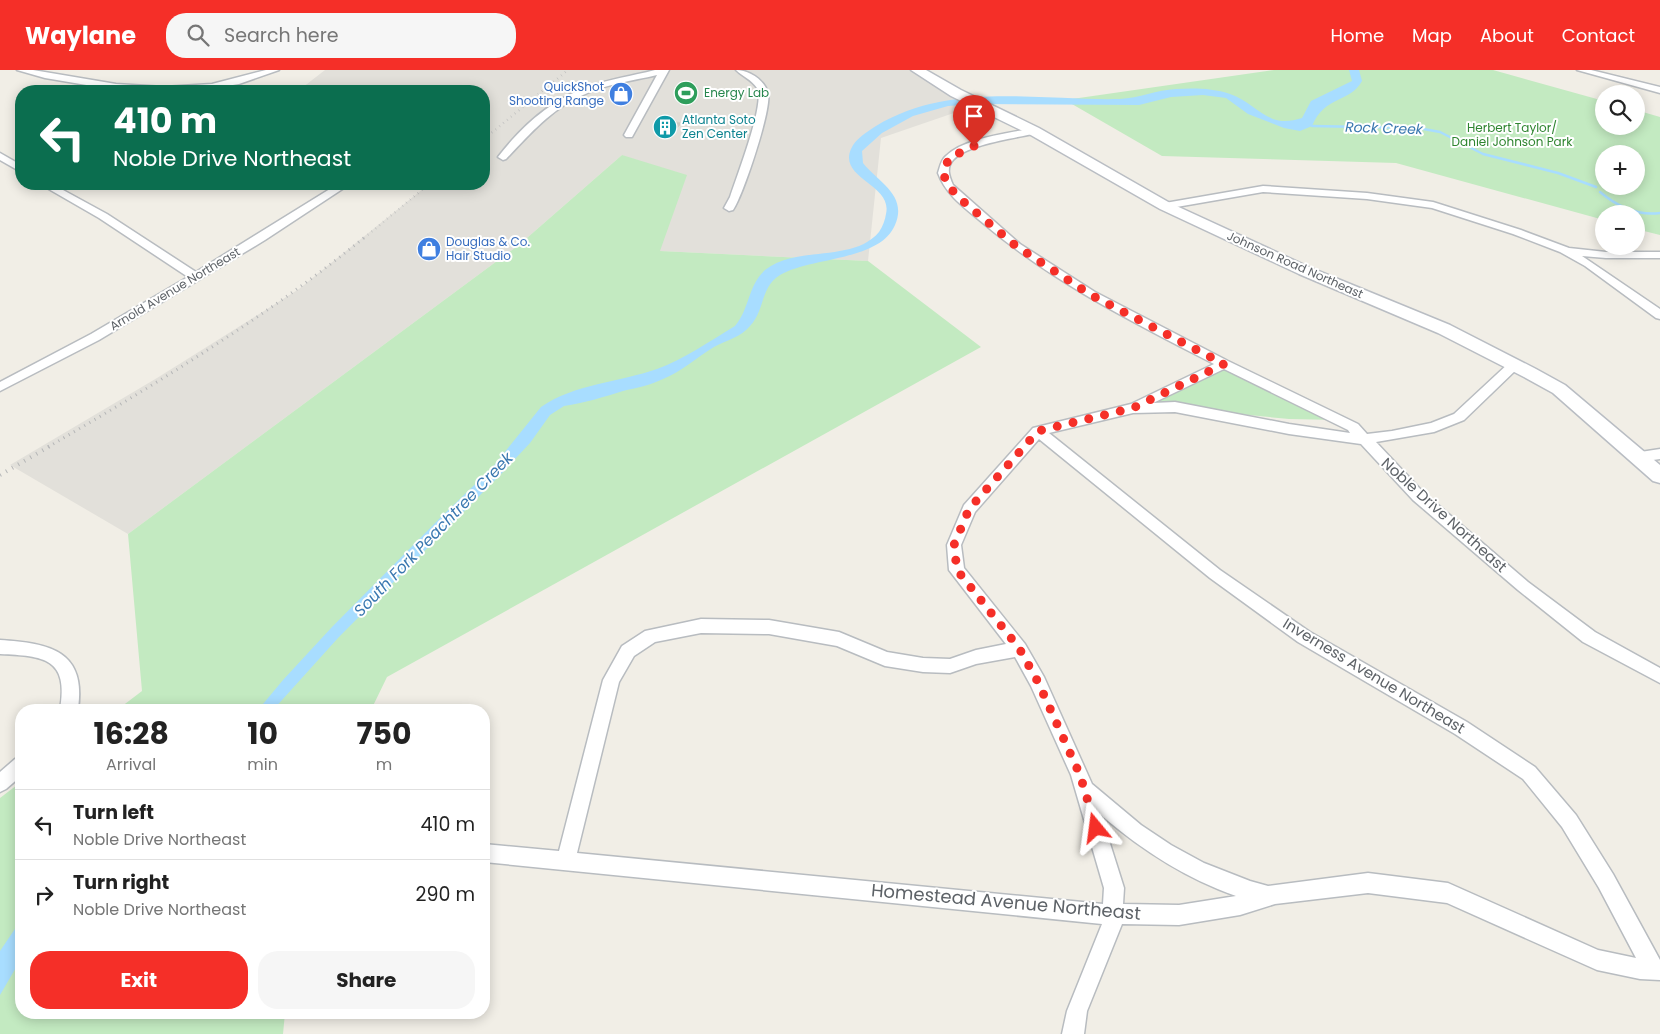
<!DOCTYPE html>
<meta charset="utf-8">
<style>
:root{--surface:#fff;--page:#f6f6f6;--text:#222;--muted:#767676;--line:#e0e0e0;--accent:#f52f28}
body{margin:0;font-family:Poppins,sans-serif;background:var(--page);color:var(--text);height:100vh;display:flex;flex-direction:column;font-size:19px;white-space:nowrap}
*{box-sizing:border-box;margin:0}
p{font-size:16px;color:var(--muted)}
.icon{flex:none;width:28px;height:28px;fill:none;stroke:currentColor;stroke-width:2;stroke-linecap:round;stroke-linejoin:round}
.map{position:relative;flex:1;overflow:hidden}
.sheet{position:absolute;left:15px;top:634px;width:475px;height:315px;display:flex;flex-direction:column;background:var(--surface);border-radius:20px;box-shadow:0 2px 12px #0003}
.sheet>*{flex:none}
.top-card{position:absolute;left:15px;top:15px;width:475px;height:105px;border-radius:20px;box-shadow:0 2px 12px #0003;background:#0b6e4f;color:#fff;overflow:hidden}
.tools{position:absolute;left:1595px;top:15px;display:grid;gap:10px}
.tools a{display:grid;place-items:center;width:50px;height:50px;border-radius:50%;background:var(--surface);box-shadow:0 2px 12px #0003;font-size:25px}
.pin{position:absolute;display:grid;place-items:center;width:42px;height:42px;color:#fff;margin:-51px -21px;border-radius:50% 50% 50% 0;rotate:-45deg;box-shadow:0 0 5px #0007}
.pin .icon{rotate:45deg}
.me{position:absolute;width:55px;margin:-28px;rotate:344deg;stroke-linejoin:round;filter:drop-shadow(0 0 4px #0008)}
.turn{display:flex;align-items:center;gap:18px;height:105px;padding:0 15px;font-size:22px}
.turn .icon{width:65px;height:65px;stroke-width:2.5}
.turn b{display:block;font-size:35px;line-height:42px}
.eta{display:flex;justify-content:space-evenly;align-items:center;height:85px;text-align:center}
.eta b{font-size:30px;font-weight:700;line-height:35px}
.action{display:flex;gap:10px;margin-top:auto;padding:10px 15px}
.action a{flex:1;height:58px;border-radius:20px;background:var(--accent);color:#fff;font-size:20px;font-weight:700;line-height:58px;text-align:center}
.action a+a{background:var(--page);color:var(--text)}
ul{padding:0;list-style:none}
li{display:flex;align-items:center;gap:15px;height:70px;padding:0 15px;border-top:1px solid var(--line)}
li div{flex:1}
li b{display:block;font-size:19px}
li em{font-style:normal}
header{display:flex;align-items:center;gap:30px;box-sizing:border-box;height:70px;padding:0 25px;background:var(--accent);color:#fff}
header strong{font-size:24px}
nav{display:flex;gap:28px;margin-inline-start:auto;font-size:18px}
.search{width:350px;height:45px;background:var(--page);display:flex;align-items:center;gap:12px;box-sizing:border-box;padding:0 18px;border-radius:20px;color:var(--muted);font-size:19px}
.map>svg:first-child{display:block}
</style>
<header>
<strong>Waylane</strong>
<div class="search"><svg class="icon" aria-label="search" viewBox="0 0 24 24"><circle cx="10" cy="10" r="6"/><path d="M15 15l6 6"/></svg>Search here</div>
<nav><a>Home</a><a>Map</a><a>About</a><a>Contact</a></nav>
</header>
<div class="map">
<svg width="1660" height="964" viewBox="0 0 1660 964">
<rect width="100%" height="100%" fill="#f1eee6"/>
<path fill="#e2e0da" d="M325,0H919L980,34L881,68L868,191L660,181L622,85L520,174L128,464L10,395L157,308L299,219L429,114H484V21H298Z"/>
<g fill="#c3eac1" fill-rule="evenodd">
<path d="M1274,0H1493L1604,31V56H1636V40L1660,47V165L1636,159V144H1604V150L1396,93L1162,86L1065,30ZM1604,84H1636V116H1604Z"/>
<path d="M622,85L687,105L660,181L868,191L981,277L387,607L371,640H117L142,621L128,464L520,174Z"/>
<path d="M1231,295L1337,350L1289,349L1145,335Z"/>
<path d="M21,712V942L285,943L283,964H0V728Z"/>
</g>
<g fill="#a8ddff">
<path d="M1349,0H1359L1362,11C1350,33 1325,25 1312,56L1300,61L1284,58L1248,44L1226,28L1203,25L1171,27L1139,35L974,34L948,36L913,46L882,63L862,81L863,93C878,112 908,125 895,155C880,191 811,187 780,205C760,217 765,241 750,256C741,267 727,270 714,277C697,287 681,302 663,309C651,315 636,318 623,321C604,327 584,333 564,336L550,345L530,373L502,403L338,568L273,640H258L283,610L332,557L440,448L492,398L541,337C574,314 620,312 657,299C684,289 710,271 735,256C750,238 748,215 765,200C797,175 853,193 879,162C883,156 885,150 886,144C893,114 838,109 851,79C855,69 867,62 876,56C950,11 1038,31 1120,29C1139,28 1157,20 1176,19C1193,18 1213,18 1230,24C1257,33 1267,60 1302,48L1311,31L1352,11Z"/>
<path d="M21,850V889L0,925V881Z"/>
</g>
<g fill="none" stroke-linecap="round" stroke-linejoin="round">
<g stroke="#a8ddff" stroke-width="2.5">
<path d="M1312,56L1418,58L1440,62L1483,84L1558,103L1596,117"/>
<path d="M1600,122C1618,137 1637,146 1660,143"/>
</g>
</g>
<path fill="#ccc9c3" stroke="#d6d0c4" d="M671,51L682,53L673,62L662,60Z"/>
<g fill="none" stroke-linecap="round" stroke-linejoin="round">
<g stroke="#b8bcc0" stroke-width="3">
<g id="street">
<path d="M17,0H33L116,14L164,17L212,14L266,0H279L239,14L196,21L116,20L45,8Z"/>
<path d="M655,0H669L632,67H626L624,65L657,5C632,11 606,14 583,25C551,39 529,65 506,89L503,90L498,87C521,57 552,29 588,17C609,9 632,6 655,0Z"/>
<path d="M736,0C748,0 764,9 768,23C772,39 743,125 733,140L729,141L724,138L730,127C736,108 766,32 757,18C752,10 742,6 736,0Z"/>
<path d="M1577,0H1591L1660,17V23Z"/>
<path d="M1034,58L1039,61L1037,63C1017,68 967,74 953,90C946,98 949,106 953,115L1020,174L1095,222L1228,291L1358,354L1367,364L1392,361L1431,353L1454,344L1510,292H1518L1520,295L1518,298L1464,350L1434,362L1376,372L1423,422L1528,512L1595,562L1660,598V613L1583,572L1518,520L1413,430L1361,374L1289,364L1175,342L1133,343L1049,363L1220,500L1310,562L1467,652L1535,697L1576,745L1613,804L1660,890V910L1640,909L1597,900L1447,833L1368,823L1275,834L1240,845L1179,855L1122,854L1087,941L1084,964H1062L1067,941L1102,854L484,792V774L559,781L603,610L622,576L645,561L701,549L769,550L839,562L887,582L923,588L950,589L976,580L1006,574L949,500L947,475L964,435L1033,358L1131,334L1214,294C1133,252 1052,212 983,153C965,138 946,125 938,103C940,97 941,90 946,86C964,68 1010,63 1034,58ZM1224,299L1348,360L1350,363L1289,354L1175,332L1153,333ZM1039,369L1210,508L1298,572L1455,664L1523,709L1562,757L1599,818L1636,888L1598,880L1448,813L1368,803L1268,816L1250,811L1204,793L1171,775L1141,755L1092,714L1044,607L1025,574L964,498L961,475L975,442ZM701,563L769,564L837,576L885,596L923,602L950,603L976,594L1015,587L1031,616L1071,705L1104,818L1103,834L577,783L619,612L634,586L655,572ZM1101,745C1142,780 1185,808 1236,826L1179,835L1123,834L1124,818Z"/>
<path d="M0,83L21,95V102L0,90Z"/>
<path d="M40,114H52L107,144L196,202L338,114H350L265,170L99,270L0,321V312L91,264L188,207L99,148Z"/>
<path d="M1263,116L1367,123L1433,132L1521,160L1569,178L1606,182H1660V188H1606L1582,186L1660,239V249L1656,248L1585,196L1560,182L1513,164L1432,138L1367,129L1263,122L1165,139L1160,136L1165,133Z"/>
<path d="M1660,379V389L1639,392L1634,391L1632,387L1634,383Z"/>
<path d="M0,570C50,573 87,581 78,640H60C69,588 44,586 0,584Z"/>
<path d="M21,687V706L6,719L0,722V702L15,689Z"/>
</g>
</g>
<g stroke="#b9bdc3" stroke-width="3">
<path id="secondary" d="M911,0H926L961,20L1039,58L1170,133L1311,198L1450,255L1536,299L1565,315L1660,395V413L1653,411L1553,323L1524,307L1438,263L1299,204L1160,139L1029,64L951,26Z"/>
</g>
<use href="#street" fill="#fff" fill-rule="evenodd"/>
<use href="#secondary" fill="#fff" fill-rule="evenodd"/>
<g stroke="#b5b6b7" stroke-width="2.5" stroke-dasharray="0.5 4.5" stroke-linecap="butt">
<path d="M484,69L568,0"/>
<path d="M364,168L429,114"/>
</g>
<path stroke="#b5b6b7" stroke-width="3" stroke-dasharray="1 5" stroke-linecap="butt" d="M48,377C158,313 266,247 365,167"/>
<path stroke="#b5b6b7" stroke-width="4" stroke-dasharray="1 6" stroke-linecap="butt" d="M0,405L50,376"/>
</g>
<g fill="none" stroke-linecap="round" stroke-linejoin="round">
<path stroke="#f52f28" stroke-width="9" stroke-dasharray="0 16.2" d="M974,76L949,88L943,103L948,116L965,133L1016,176L1091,225L1224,294L1133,338L1038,361L969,439L954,475L957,500L1019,578L1038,612L1080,705L1096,758"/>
</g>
<defs>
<g id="stadium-disc" transform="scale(1.25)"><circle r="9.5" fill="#2e9e5b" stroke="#fff"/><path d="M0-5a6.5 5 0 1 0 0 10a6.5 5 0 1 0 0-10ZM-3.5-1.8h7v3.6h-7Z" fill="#fff"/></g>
<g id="shop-disc" transform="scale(1.25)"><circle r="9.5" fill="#3f7fe0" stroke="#fff"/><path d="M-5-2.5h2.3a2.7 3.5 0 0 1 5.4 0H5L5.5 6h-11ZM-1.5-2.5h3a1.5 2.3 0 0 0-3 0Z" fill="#fff"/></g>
<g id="building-disc" transform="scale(1.25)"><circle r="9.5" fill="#0f9aa8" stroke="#fff"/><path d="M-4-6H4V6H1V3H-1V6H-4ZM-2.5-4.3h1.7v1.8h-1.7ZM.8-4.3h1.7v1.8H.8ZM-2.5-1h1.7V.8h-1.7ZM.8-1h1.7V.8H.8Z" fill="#fff"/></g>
</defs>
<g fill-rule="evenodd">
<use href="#stadium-disc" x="686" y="23"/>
<use href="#shop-disc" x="621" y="24"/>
<use href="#building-disc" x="665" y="57"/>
<use href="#shop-disc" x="429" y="179"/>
</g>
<g text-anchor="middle" stroke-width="4" stroke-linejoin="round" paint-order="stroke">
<g font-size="12" fill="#366cbe" stroke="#fff" text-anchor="end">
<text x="604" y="21">QuickShot<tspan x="604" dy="14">Shooting Range</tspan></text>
<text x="446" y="176" text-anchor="start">Douglas &amp; Co.<tspan x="446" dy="14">Hair Studio</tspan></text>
</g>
<g font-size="12" fill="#27864d" stroke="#fff" text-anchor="start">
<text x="704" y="27">Energy Lab</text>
</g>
<g font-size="12" fill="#0d838f" stroke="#fff" text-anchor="start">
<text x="682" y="54">Atlanta Soto<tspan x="682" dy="14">Zen Center</tspan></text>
</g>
<g font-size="12" fill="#2f8530" stroke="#fff">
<text x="1512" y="62">Herbert Taylor/<tspan x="1512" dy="14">Daniel Johnson Park</tspan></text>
</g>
<g font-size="12" fill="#5d6267" stroke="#fff">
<text transform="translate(1295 195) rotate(24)" y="4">Johnson Road Northeast</text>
<text transform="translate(175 219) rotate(-31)" y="4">Arnold Avenue Northeast</text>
</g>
<g font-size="14" font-style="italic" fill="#3a78b0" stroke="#fff">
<text transform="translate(1384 58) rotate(2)" y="5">Rock Creek</text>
</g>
<g font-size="15" fill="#5d6267" stroke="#fff">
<text transform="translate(1444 445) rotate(42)" y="5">Noble Drive Northeast</text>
<text transform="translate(1374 606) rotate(31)" y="5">Inverness Avenue Northeast</text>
</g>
<g font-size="16" font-style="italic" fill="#3a78b0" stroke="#fff">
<text transform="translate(433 464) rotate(-46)" y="6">South Fork Peachtree Creek</text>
</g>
<g font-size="18" fill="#5d6267" stroke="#fff">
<text transform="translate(1006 832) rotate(5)" y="6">Homestead Avenue Northeast</text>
</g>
</g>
</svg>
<div class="tools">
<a><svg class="icon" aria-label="search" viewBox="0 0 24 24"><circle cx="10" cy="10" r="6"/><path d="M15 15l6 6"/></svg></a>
<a>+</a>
<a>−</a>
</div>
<div class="pin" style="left:974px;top:76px;background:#d93025"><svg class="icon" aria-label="arrive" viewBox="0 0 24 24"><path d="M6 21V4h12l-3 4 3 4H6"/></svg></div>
<svg class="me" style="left:1096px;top:758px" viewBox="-20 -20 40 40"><path d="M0-17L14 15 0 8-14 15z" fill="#f52f28" stroke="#fff" stroke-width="4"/></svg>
<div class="top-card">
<div class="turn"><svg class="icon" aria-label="left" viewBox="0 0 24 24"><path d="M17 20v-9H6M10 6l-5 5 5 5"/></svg><div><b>410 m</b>Noble Drive Northeast</div></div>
</div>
<section class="sheet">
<div class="eta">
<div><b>16:28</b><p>Arrival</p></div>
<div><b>10</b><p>min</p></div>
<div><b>750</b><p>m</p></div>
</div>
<ul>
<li><svg class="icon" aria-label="left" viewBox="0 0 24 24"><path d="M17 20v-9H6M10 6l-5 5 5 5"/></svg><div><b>Turn left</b><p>Noble Drive Northeast</p></div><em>410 m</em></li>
<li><svg class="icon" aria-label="right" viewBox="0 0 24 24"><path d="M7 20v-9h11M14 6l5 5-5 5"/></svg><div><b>Turn right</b><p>Noble Drive Northeast</p></div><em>290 m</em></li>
</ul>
<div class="action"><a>Exit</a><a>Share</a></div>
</section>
</div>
